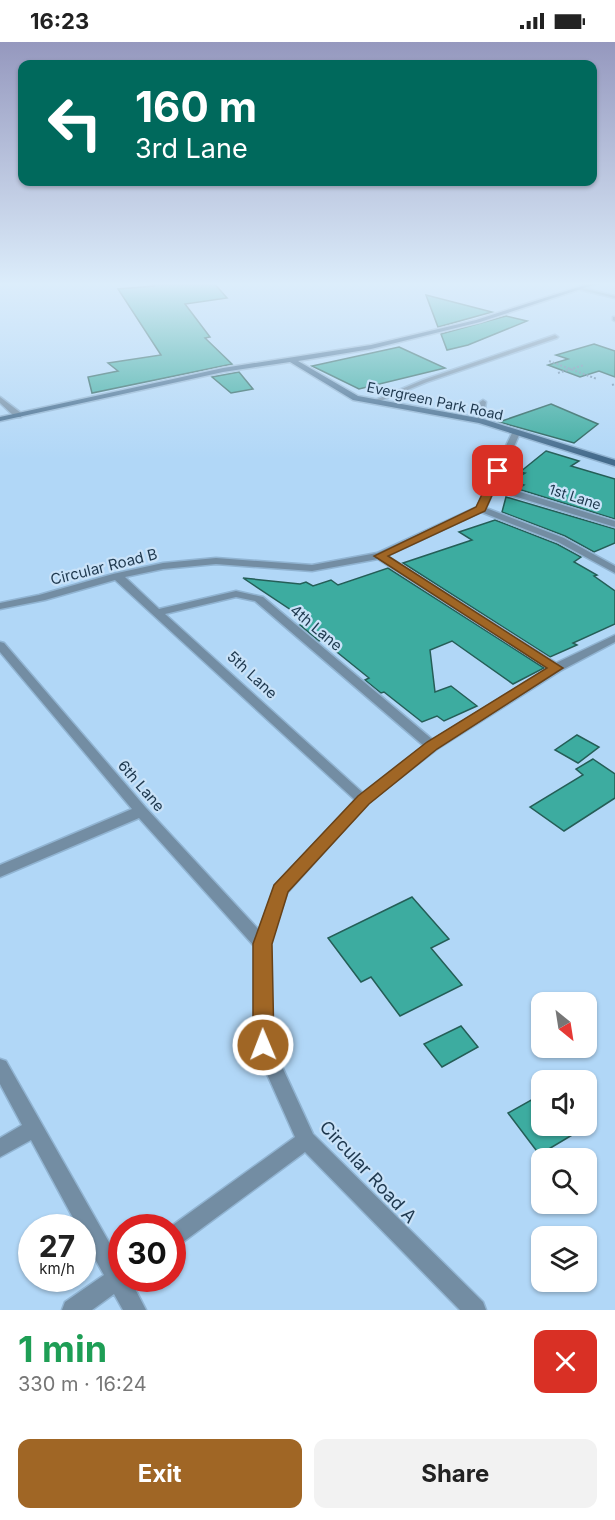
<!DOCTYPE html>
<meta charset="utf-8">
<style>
:root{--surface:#fff;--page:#f2f2f2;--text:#222;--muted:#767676;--accent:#a06625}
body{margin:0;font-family:Inter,sans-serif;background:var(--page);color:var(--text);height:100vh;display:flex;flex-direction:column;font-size:22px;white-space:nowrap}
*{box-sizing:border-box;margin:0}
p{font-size:20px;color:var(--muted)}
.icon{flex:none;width:33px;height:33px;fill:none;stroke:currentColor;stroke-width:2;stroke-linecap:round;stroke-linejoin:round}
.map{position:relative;height:1268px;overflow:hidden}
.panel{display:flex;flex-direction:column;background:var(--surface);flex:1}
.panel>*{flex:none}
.hud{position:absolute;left:18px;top:18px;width:579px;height:126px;border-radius:12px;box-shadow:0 2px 4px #0004;background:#00695c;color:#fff;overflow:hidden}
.needle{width:39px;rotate:150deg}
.buttons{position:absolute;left:531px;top:950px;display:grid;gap:12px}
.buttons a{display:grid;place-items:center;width:66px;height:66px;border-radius:12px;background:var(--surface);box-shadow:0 2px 4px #0004;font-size:30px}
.speed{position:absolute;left:18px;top:1172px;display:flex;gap:12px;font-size:30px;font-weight:700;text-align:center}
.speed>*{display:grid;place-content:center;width:78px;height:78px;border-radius:50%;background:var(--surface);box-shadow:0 2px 4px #0004;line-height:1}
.speed small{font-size:15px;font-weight:400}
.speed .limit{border:9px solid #d22;background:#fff;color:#111}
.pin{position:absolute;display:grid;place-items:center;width:51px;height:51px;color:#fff;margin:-26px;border-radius:12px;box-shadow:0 3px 9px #0006}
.me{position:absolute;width:66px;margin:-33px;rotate:359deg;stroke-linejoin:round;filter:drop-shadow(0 0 4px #0008)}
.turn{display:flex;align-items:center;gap:21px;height:126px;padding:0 18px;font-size:27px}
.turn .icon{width:78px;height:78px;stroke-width:2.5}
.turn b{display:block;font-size:42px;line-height:51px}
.round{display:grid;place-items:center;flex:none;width:63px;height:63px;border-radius:12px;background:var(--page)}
.headline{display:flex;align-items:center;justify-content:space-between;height:102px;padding:0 18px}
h1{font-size:36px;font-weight:700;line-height:45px;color:#1e9e55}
.action{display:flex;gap:12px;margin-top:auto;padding:12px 18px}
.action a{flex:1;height:69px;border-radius:12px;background:var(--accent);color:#fff;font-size:24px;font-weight:700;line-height:69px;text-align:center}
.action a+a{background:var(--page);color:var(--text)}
.status{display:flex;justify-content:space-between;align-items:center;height:42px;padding:0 30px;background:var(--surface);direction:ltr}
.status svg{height:16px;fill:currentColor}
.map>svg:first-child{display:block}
</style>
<div class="status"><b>16:23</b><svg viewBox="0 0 49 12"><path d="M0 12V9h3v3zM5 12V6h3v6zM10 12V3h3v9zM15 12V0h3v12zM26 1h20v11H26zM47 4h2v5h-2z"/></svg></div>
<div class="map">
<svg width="615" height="1268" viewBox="0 0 615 1268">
<rect width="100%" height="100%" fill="#b1d7f7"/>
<g fill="#3daca0" stroke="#255e57" stroke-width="1.5">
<path d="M151,240H213L227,256L185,262L210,295L205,296L232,322L92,351L88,335L118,329L108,321L161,313L118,247L154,244Z"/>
<path d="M426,253L492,270L438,285Z"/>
<path d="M506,274L527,279L468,303L447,308L441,292Z"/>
<path d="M594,302L615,309V335L599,329L580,335L548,323L568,317L556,313Z"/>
<path d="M399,305L445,326L359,347L312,324Z"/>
<path d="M239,330L253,347L231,351L212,335Z"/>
<path d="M551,362L598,382L574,401L499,380Z"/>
<path d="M546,409L579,419L571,424L615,437V477L518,447L524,443L512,439L525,431L520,430Z"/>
<path d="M506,455L615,487V501L594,510L565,494L502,470Z"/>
<path d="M495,478L557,502L581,515L574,520L597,533L594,534L615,549V582L573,601L577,603L550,615L403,521L472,498L459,490Z"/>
<path d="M388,526L544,626L513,642L452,599L430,608L435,650L451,644L477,664L444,679L437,674L422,680L384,650L381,651L365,638L369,636L322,598L319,599L300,583L309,580L243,536L300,542L306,540L313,544L331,538L338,543Z"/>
<path d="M577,693L599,705L578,721L555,708Z"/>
<path d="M593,717L615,732V756L564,789L530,765L583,733L576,727Z"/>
<path d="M412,855L449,897L431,906L462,943L400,974L371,935L361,940L328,896Z"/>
<path d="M461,984L478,1005L442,1025L424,1002Z"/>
<path d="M542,1052V1083H589L542,1111V1116L508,1071Z"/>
</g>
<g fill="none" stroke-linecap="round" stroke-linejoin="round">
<g stroke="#91b4d2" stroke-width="3">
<g id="lane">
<path d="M579,245L615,254V256L577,247Z"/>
<path d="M613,275H615V279L613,278Z"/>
<path d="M555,293L558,295L557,296L427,340L378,360L373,359L423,338Z"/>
<path d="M483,358L486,360L483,379L480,381L477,379L480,360Z"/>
</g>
</g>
<g stroke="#91b4d2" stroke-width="3">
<g id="street">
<path d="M0,355L21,371V375H15L0,361Z"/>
<path d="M513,389L520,391L497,443L615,479V485L494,448L486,466L564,496L615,524V531L558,500L481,470L387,514L556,621L615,593V600L560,629L437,707L368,761L287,851L270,902L272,1003L313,1092L483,1260L486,1268H460L305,1110L179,1203L172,1206V1185H170L295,1095L254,1003V904L139,776L0,835V823L132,767L0,610V600L4,601L146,766L259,888L275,844L355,758L115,538L45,558L0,567V561L39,553L113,532L163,521L216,516L312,523L377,511L477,465ZM378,517L548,626L433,698L263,555L236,549L159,567L125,535L163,527L216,522L312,529ZM236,555L255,559L424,704L363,751L165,572Z"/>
<path d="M0,1017L6,1019L122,1223V1236H132L131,1239L146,1268H123L114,1252L92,1268H62L65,1260L104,1233L82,1194V1185H78L31,1098L0,1115V1096L22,1083L0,1042Z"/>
</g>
</g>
<g stroke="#91b4d2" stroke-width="3">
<path id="secondary" d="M594,240H602L480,280L371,307L298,319L358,354L483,377L615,418V424L479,381L353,358L290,320L223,330L0,379V375L223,326L371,303L476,278Z"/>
</g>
<g stroke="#6686a1" stroke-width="2" stroke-dasharray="2 2" stroke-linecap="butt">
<path d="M549,319L597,337"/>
<path d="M558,331L584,323"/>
<path d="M612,343L615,342"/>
</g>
<use href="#lane" fill="#738da3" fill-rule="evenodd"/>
<use href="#street" fill="#738da3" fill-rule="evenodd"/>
<use href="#secondary" fill="#446b8c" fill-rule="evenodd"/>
</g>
<linearGradient id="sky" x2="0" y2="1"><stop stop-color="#9598be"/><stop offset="0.58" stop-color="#dcedfb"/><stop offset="1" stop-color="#dcedfb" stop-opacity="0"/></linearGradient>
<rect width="615" height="417" fill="url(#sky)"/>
<path fill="#a06625" stroke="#684218" stroke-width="1.5" d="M494,427L503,429L485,469L388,514L563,626L437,707L369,762L288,850L272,902L274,1003L271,1009L263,1012L256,1009L253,1003V902L274,843L358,754L427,700L547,626L374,514L476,465Z"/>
<g text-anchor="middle" stroke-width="4.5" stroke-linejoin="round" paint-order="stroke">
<g font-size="14" fill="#1e384e" stroke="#c9e2f8">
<text transform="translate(435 359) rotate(12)" y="5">Evergreen Park Road</text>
<text transform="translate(575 455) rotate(18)" y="5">1st Lane</text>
</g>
<g font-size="15" fill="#1e384e" stroke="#c9e2f8">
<text transform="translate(104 525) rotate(-14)" y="5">Circular Road B</text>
<text transform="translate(316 586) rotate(40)" y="5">4th Lane</text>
<text transform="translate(252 633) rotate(43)" y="5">5th Lane</text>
<text transform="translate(141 744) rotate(49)" y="5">6th Lane</text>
</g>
<g font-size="18" fill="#1e384e" stroke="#c9e2f8">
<text transform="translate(368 1130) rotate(47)" y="6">Circular Road A</text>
</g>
</g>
</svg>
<div class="buttons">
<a><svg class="needle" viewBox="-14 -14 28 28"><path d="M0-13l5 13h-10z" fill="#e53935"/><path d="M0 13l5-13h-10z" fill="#767676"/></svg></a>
<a><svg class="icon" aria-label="sound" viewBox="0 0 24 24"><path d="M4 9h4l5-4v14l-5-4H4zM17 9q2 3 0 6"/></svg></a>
<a><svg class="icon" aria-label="search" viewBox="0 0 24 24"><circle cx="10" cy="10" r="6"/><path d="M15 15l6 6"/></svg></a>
<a><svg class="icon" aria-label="layers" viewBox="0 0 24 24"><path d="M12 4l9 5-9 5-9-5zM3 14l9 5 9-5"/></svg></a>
</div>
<div class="speed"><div>27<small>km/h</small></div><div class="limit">30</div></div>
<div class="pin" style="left:498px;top:429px;background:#d93025"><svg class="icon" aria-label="arrive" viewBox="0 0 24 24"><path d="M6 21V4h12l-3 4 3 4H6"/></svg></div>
<svg class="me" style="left:263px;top:1003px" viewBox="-20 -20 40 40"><circle r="17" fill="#a06625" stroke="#fff" stroke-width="3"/><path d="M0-11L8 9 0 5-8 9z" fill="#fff"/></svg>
<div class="hud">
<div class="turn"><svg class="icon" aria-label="left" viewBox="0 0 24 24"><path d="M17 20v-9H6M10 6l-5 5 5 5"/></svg><div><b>160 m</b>3rd Lane</div></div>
</div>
</div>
<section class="panel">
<div class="headline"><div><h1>1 min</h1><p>330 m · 16:24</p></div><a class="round" style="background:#d93025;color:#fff"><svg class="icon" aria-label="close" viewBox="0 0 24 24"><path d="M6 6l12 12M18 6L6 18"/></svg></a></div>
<div class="action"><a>Exit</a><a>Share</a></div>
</section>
